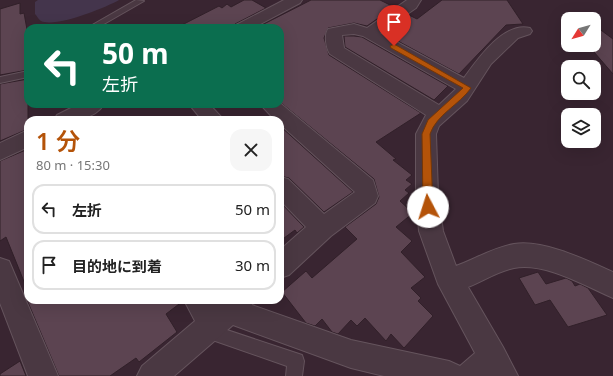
<!DOCTYPE html>
<html lang="ja">
<meta charset="utf-8">
<style>
:root{--surface:#fff;--page:#f6f6f6;--text:#222;--muted:#767676;--line:#e0e0e0;--accent:#b45309}
body{margin:0;font-family:"Noto Sans","Noto Sans JP",sans-serif;background:var(--page);color:var(--text);height:100vh;display:flex;flex-direction:column;font-size:15px;white-space:nowrap}
*{box-sizing:border-box;margin:0}
p{font-size:13px;color:var(--muted)}
.icon{flex:none;width:22px;height:22px;fill:none;stroke:currentColor;stroke-width:2;stroke-linecap:round;stroke-linejoin:round}
.map{position:relative;flex:1;overflow:hidden}
.sheet{position:absolute;left:24px;top:116px;width:260px;height:188px;display:flex;flex-direction:column;background:var(--surface);border-radius:12px;box-shadow:0 4px 16px #0002}
.sheet>*{flex:none}
.guide{position:absolute;left:24px;top:24px;width:260px;height:84px;border-radius:12px;box-shadow:0 4px 16px #0002;background:#0b6e4f;color:#fff;overflow:hidden}
.needle{width:26px;rotate:233deg}
.fabs{position:absolute;left:561px;top:12px;display:grid;gap:8px}
.fabs a{display:grid;place-items:center;width:40px;height:40px;border-radius:8px;background:var(--surface);box-shadow:0 4px 16px #0002;font-size:20px}
.pin{position:absolute;display:grid;place-items:center;width:34px;height:34px;color:#fff;margin:-41px -17px;border-radius:50% 50% 50% 0;rotate:-45deg;box-shadow:0 0 4px #0007}
.pin .icon{rotate:45deg}
.me{position:absolute;width:44px;margin:-22px;rotate:355deg;stroke-linejoin:round;filter:drop-shadow(0 0 3px #0008)}
.turn{display:flex;align-items:center;gap:14px;height:84px;padding:0 12px;font-size:18px}
.turn .icon{width:52px;height:52px;stroke-width:2.5}
.turn b{display:block;font-size:28px;line-height:34px}
.round{display:grid;place-items:center;flex:none;width:42px;height:42px;border-radius:12px;background:var(--page)}
.head{display:flex;align-items:center;justify-content:space-between;height:68px;padding:0 12px}
h1{font-size:24px;font-weight:600;line-height:30px;color:var(--accent)}
ul{padding:0;list-style:none}
li{display:flex;align-items:center;gap:12px;height:50px;margin:0 8px 6px;padding:0 4px;border:2px solid var(--line);border-radius:12px}
li div{flex:1}
li b{display:block;font-size:15px}
li em{font-style:normal}
.map>svg:first-child{display:block}
</style>
<div class="map">
<svg width="613" height="376" viewBox="0 0 613 376">
<rect width="100%" height="100%" fill="#392531"/>
<path fill="#44354c" d="M38,0H119C105,8 55,28 41,21C39,20 37,16 35,14V2Z"/>
<g fill="#5c4451" stroke="#312029">
<path d="M244,0H252L266,8L235,24L232,28H176L219,6L222,8L227,4L231,7Z"/>
<path d="M311,0H380L394,7L367,26L354,23L328,28L324,38L329,55L421,113L376,142L396,159L393,160L412,175L406,180L412,184L405,190L409,193L400,201L413,213L396,227L412,241L401,252L425,277L411,288L421,298L418,301L433,316L404,348L391,334L386,341L365,318L357,326L351,320L338,334L332,332L322,319L315,326L306,323L282,292L306,271L312,278L357,239L345,227L376,204L379,197L374,179L280,102V28H256Z"/>
<path d="M442,0H507L523,24L506,25L459,74L383,33L409,15L417,19Z"/>
<path d="M20,3V14L24,13L28,35V70L0,75V9Z"/>
<path d="M594,25L613,39V74L594,52Z"/>
<path d="M344,36H354L362,37L448,86L434,100L345,47Z"/>
<path d="M28,79V129L0,141V84Z"/>
<path d="M280,126L353,192L324,212L289,178L280,176Z"/>
<path d="M28,149V289H27L6,237L0,241V161Z"/>
<path d="M280,202L304,227L297,233L295,230L280,241Z"/>
<path d="M538,272L546,284L566,278L572,281L575,286L580,284L588,288L607,315L568,327L550,300L535,305L519,278Z"/>
<path d="M27,300H183V301L166,314L177,332L139,362L136,358L110,376H59Z"/>
<path d="M20,361L26,376H0V374Z"/>
</g>
<g fill="none" stroke-linecap="round" stroke-linejoin="round">
<g stroke="#65545d" stroke-width="2">
<g id="lane">
<path d="M136,0L144,1L97,28H87Z"/>
<path d="M28,71V77L0,83V77Z"/>
<path d="M206,323L302,355L304,361L302,376H286L287,366L201,336L198,331L201,326Z"/>
</g>
</g>
<g stroke="#65545d" stroke-width="2">
<g id="street">
<path d="M284,0H302L300,3L253,28H233L236,25Z"/>
<path d="M407,0H421L416,8L380,33L464,78C477,60 504,21 530,28L532,31L530,34L518,38L491,64L467,101L439,126L436,134L438,195L443,231L456,266C475,259 493,248 514,244C543,239 586,260 613,272V298C585,286 545,262 514,268C498,271 483,281 468,287L503,347L518,376H384L351,368L233,325L174,376H137L142,366L195,321L184,300H213L216,304L220,300H254L252,305L351,340L449,361L460,366L475,353L438,284L419,231L416,195V134L426,115L330,54C326,48 324,35 328,29L354,24L367,28ZM354,34L363,36L456,89L439,105L344,48L342,35Z"/>
<path d="M280,103L373,180L378,196L375,203L331,236L289,275L280,278V250L306,227L280,200V177L288,179L324,214L355,192L280,124V120H275L260,104Z"/>
<path d="M79,104H104C94,121 71,120 54,120L57,115Z"/>
<path d="M189,104H209L224,120H202Z"/>
<path d="M28,130V147L0,160V143Z"/>
<path d="M0,258L9,261L58,376H28L0,303Z"/>
</g>
</g>
<use href="#lane" fill="#4a3842" fill-rule="evenodd"/>
<use href="#street" fill="#4a3842" fill-rule="evenodd"/>
</g>
<path fill="#b45309" stroke="#753606" d="M394,44L471,88C459,105 437,114 430,134L433,207L428,211L423,207L422,134L428,120L463,88L391,48L390,46Z"/>
</svg>
<div class="fabs">
<a><svg class="needle" viewBox="-14 -14 28 28"><path d="M0-13l5 13h-10z" fill="#e53935"/><path d="M0 13l5-13h-10z" fill="#767676"/></svg></a>
<a><svg class="icon" aria-label="search" viewBox="0 0 24 24"><circle cx="10" cy="10" r="6"/><path d="M15 15l6 6"/></svg></a>
<a><svg class="icon" aria-label="layers" viewBox="0 0 24 24"><path d="M12 4l9 5-9 5-9-5zM3 14l9 5 9-5"/></svg></a>
</div>
<div class="pin" style="left:394px;top:46px;background:#d93025"><svg class="icon" aria-label="arrive" viewBox="0 0 24 24"><path d="M6 21V4h12l-3 4 3 4H6"/></svg></div>
<svg class="me" style="left:428px;top:207px" viewBox="-20 -20 40 40"><circle r="19" fill="#fff"/><path d="M0-13L10 11 0 6-10 11z" fill="#b45309"/></svg>
<div class="guide">
<div class="turn"><svg class="icon" aria-label="left" viewBox="0 0 24 24"><path d="M17 20v-9H6M10 6l-5 5 5 5"/></svg><div><b>50 m</b>左折</div></div>
</div>
<section class="sheet">
<div class="head"><div><h1>1 分</h1><p>80 m · 15:30</p></div><a class="round"><svg class="icon" aria-label="close" viewBox="0 0 24 24"><path d="M6 6l12 12M18 6L6 18"/></svg></a></div>
<ul>
<li><svg class="icon" aria-label="left" viewBox="0 0 24 24"><path d="M17 20v-9H6M10 6l-5 5 5 5"/></svg><div><b>左折</b></div><em>50 m</em></li>
<li><svg class="icon" aria-label="arrive" viewBox="0 0 24 24"><path d="M6 21V4h12l-3 4 3 4H6"/></svg><div><b>目的地に到着</b></div><em>30 m</em></li>
</ul>
</section>
</div>
